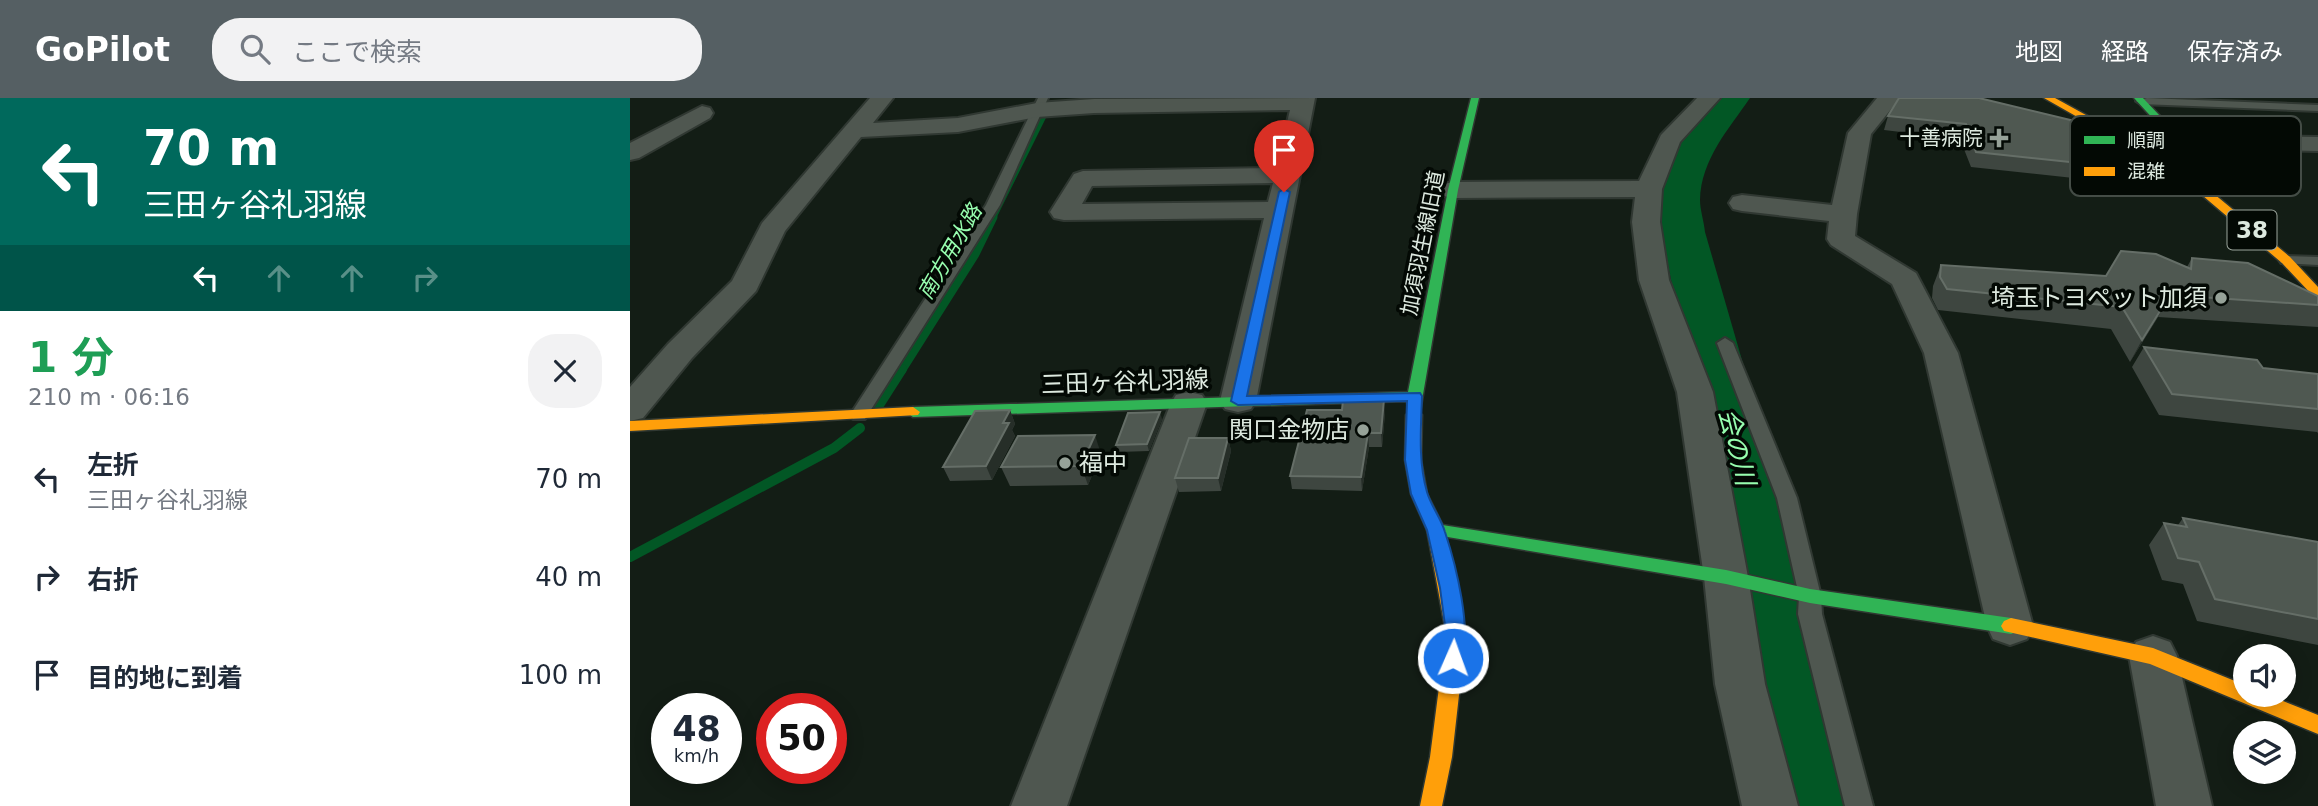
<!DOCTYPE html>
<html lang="ja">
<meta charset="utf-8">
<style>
:root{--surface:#fff;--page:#f2f2f3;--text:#1f2937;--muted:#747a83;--accent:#555f63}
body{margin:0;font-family:"DejaVu Sans","Noto Sans JP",sans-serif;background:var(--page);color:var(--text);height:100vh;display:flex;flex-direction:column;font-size:26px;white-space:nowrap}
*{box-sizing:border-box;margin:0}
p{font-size:23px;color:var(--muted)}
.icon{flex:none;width:38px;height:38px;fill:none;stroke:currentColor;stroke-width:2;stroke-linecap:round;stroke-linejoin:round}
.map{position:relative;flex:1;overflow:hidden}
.side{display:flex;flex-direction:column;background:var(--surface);width:630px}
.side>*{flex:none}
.top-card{background:#00695c;color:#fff;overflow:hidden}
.buttons{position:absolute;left:1603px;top:546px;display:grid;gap:14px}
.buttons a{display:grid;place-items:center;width:63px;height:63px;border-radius:50%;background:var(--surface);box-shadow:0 4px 18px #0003;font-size:35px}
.speed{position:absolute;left:21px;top:595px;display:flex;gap:14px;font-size:35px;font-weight:700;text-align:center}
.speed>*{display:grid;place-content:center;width:91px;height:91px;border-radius:50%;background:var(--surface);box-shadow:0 4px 18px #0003;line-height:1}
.speed small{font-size:18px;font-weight:400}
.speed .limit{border:10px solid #d22;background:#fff;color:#111}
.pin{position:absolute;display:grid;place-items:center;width:60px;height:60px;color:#fff;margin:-72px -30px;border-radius:50% 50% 50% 0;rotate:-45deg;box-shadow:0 0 7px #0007}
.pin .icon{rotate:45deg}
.me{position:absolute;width:77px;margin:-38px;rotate:2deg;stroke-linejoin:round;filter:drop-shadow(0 0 5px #0008)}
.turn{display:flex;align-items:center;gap:24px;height:147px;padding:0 28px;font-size:32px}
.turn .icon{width:91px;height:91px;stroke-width:2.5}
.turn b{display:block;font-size:49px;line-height:60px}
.lanes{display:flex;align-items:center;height:66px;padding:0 28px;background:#0003;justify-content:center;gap:35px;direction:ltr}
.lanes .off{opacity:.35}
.round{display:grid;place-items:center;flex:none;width:74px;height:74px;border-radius:28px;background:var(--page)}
.summary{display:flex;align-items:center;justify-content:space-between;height:119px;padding:0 28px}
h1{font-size:42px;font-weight:700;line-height:52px;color:#1e9e55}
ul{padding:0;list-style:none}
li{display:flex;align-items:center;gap:21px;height:98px;padding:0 28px}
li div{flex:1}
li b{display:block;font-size:26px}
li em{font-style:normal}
header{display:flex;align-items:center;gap:42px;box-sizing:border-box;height:98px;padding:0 35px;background:var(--accent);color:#fff}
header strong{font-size:33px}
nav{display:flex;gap:38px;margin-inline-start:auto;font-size:24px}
.search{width:490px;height:63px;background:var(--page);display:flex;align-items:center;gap:18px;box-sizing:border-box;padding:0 24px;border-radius:28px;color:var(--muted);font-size:26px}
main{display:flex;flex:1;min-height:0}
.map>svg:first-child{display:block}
</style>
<header>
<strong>GoPilot</strong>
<div class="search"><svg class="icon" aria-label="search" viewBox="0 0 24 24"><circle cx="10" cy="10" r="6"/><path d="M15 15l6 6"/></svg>ここで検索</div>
<nav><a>地図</a><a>経路</a><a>保存済み</a></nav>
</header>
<main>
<section class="side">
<div class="top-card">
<div class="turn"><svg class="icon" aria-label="left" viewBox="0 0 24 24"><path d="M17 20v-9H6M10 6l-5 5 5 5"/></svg><div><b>70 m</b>三田ヶ谷礼羽線</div></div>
<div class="lanes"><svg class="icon" aria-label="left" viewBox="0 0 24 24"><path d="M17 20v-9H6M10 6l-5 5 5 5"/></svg><svg class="icon off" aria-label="ahead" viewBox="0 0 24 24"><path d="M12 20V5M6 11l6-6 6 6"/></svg><svg class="icon off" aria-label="ahead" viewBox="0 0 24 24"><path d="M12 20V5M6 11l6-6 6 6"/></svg><svg class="icon off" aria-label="right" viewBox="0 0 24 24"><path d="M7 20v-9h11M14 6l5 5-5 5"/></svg></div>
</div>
<div class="summary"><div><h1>1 分</h1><p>210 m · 06:16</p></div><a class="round"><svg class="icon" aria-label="close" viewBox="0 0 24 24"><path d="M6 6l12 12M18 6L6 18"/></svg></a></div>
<ul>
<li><svg class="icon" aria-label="left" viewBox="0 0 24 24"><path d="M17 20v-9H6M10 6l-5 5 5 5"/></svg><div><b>左折</b><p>三田ヶ谷礼羽線</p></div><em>70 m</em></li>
<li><svg class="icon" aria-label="right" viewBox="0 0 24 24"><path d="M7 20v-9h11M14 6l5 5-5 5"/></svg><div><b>右折</b></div><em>40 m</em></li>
<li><svg class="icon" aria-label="arrive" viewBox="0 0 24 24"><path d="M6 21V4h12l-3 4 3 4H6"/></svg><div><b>目的地に到着</b></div><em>100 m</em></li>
</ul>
</section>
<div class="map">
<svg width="1688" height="708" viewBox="0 0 1688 708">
<rect width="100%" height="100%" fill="#131d15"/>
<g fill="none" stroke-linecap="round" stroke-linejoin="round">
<path stroke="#025725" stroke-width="7" d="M362,121L415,14"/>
<path stroke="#025725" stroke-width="9" d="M271,273L345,156L363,119"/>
<g stroke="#025725" stroke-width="10">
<path d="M249,307L272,271"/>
<path d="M0,459L204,350L230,330"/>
</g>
<path fill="#025725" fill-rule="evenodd" d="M1084,0H1120C1099,31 1071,61 1070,102C1070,112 1074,123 1075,134L1162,435L1170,477L1181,498L1245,708H1157L1109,498L1100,481L1094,435L1031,134C1030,123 1027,112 1028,101C1032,64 1059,26 1084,0Z"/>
<g stroke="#303832" stroke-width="4">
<g id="lane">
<path d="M408,0H418L370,107L235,321H223L220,317L356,107Z"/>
<path d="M1517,0L1688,7V13L1511,6L1506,3Z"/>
<path d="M1656,158L1688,159V167L1651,165L1649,162L1651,159Z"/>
<path d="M1095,240L1103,245L1167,400L1191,498L1192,516L1243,708H1215L1168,516L1169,498L1147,400L1087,245Z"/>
</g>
</g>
<g stroke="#303832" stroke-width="4">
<g id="street">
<path d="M240,0H263L243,25L328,20L407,5L464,1L685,0L626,303L621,311L608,314L595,311L590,303L634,120L434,122L424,120L420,114L444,76L453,73L646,70L660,12L464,15L407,19L328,34L231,39L155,133L126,193L62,260L13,320L0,323V289L38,246L102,183L132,125ZM643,85L638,104L452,106L462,88Z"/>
<path d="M1067,0H1090L1050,44L1032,91L1030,124L1039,182L1083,294L1118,479L1135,586L1168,708H1112L1085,586L1074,479L1047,294L1009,182L1002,124L1005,99L823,100L814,98L810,92L814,86L823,84L1009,83L1031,37Z"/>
<path d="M1247,0H1270L1241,36L1227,116L1225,138L1286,175L1328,255L1403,528L1397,541L1380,547L1363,541L1357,528L1294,255L1262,186L1201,147L1197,141L1199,123L1112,113L1103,111L1099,105L1103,99L1112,97L1202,107L1218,35Z"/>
<path d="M72,8L80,10L83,15L80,20L9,60L0,62V45Z"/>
<path d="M1549,37L1688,39V53L1541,49L1537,44L1541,39Z"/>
<path d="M559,294L572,297L577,305L437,708H381L541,305L546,297Z"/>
<path d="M1523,538L1540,544L1547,558L1582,708H1526L1499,558L1506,544Z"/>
</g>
</g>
<g stroke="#303832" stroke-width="3">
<g id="fast">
<path d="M841,0H849L828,92L789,320H779L777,303L283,319L276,314L283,309L778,294L818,92Z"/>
<path d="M1504,0H1513L1547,36L1562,65L1554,75L1545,73L1552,65L1540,39Z"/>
<path d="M806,426L1096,472L1180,491L1381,520L1388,523L1391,528L1388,533L1381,536L1180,505L1096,486L800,436L797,432L800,428Z"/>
</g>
</g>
<g stroke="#303832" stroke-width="3">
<g id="slow">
<path d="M1414,0H1425L1554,71L1660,159L1688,189V200L1684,199L1652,165L1546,75Z"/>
<path d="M283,309L290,314L288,317L0,333V323Z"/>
<path d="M784,312L792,317L791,362L797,396L815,432L836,535L822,659L812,708H790L800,659L816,535L797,432L781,396L775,362L776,317Z"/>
<path d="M1381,520L1523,550L1615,587V597H1638L1688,617V636L1520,566L1374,533L1371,528L1374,523Z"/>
</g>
</g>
<use href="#lane" fill="#4f5750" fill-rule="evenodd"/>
<use href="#street" fill="#4f5750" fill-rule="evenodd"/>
<use href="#fast" fill="#30b455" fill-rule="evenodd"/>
<use href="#slow" fill="#ff9f0a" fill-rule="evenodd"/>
</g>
<g fill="#3e4640">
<path d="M1269,0L1516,72L1508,87L1341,69L1330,41L1254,32L1258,18Z"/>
<path d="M1562,160L1688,207V229L1528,219L1500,264L1481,231L1308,212L1302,200L1303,188L1311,167L1476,178L1557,169Z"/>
<path d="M1514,249L1633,270L1688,276V335L1687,334L1529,317L1502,269Z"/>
<path d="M380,312L385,326L382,332L385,338L362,382L320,383L313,369Z"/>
<path d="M755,315L752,349H739L732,393L662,391L660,378Z"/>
<path d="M532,321L519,353L488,354L486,347Z"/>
<path d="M598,340L601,353L591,393L549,394L545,380Z"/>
<path d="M471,356L458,387L380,388L371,369Z"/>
<path d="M1553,420L1688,444V547L1567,523L1553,486L1532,482L1519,447L1534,425L1548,427Z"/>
</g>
<g fill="#262e28">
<path d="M1540,197L1528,219L1500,264L1512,242Z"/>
<path d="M754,301L755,315L752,349L751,335Z"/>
<path d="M380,312L385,326L382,332L385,338L362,382L356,368L373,325Z"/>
<path d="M530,314L532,321L519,353L517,346Z"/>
<path d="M738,335L739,349L732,393L731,379Z"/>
<path d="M465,337L471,356L458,387L451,368Z"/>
<path d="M598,340L601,353L591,393L588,380Z"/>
</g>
<g fill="#4f5851" stroke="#656e67" stroke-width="2">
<path d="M1269,0H1349L1490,34L1516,72L1346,54L1336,26L1258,18Z"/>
<path d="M1491,153L1526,156L1561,171L1562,160L1618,165L1688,198V207L1540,197L1512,242L1492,209L1317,191L1310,179L1311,167L1476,178Z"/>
<path d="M1514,249L1627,262L1633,270L1688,276V311L1542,296Z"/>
<path d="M754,301L751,335H738L731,379L660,378L677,312H712L713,302Z"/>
<path d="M380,312L373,325H379L356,368L313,369L345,313Z"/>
<path d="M530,314L517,346L486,347L498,315Z"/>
<path d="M465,337L451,368L371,369L388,338Z"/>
<path d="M559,340H598L588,380H545Z"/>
<path d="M1553,420L1688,444V521L1585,501L1569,464L1548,460L1534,425L1557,429Z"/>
</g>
<path fill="#1a73e8" stroke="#114b97" stroke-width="2" d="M654,91L660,94L617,298L790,295L792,298C791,330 788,363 797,394C801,408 811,420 815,434C825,464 844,536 830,566L823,568L816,566L813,560L816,535L810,490L797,432L781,396L775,362L777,303L608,307L601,303L649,94Z"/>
<g fill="#96a298" stroke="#030904" stroke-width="2.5">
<path d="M1365.5 29.5h7v7h7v7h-7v7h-7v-7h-7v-7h7z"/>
<circle cx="1591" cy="200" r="7"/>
<circle cx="733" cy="332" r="7"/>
<circle cx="435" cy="365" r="7"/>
</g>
<g text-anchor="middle" stroke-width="7" stroke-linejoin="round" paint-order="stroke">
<g font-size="21" fill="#dde9df" stroke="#030904" text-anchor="end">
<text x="1353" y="47">十善病院</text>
</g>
<g font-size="21" fill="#dde9df" stroke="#030904">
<text transform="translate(793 145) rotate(-79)" y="7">加須羽生線旧道</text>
</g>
<g font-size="21" font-style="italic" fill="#97feaf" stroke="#030904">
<text transform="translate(320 154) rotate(-60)" y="7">南方用水路</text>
</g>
<rect fill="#030904" stroke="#9ca69d" stroke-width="2" x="1597.5" y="112.5" width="49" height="39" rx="5"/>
<g font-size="23" font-weight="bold" fill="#dde9df">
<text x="1622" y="140">38</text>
</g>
<g font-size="24" fill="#dde9df" stroke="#030904" text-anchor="end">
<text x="1577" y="208">埼玉トヨペット加須</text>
<text x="719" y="340">関口金物店</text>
<text x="449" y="373" text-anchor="start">福中</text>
</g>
<g font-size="24" fill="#dde9df" stroke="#030904">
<text transform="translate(495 284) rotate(-2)" y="8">三田ヶ谷礼羽線</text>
</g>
<g font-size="26" font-style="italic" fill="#97feaf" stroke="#030904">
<text transform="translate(1107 349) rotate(76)" y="9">会の川</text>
</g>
</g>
<rect x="1440" y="18" width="231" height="80" rx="10" fill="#030904" stroke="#444c46" stroke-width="2"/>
<rect x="1454" y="38" width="31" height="8" fill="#30b455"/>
<rect x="1454" y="69" width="31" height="9" fill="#ff9f0a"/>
<g font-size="19" fill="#dde9df">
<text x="1497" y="49">順調</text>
<text x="1497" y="80">混雑</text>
</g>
</svg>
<div class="buttons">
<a><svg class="icon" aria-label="sound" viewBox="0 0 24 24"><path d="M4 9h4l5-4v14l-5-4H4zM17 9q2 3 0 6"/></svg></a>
<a><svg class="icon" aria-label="layers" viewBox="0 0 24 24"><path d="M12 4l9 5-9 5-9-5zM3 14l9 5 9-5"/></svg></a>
</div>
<div class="speed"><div>48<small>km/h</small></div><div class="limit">50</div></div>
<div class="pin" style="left:654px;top:94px;background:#d93025"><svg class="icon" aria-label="arrive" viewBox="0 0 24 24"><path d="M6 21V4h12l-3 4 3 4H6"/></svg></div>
<svg class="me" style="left:823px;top:560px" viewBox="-20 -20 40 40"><circle r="17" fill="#1a73e8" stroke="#fff" stroke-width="3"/><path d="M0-11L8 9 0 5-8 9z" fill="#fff"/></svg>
</div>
</main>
